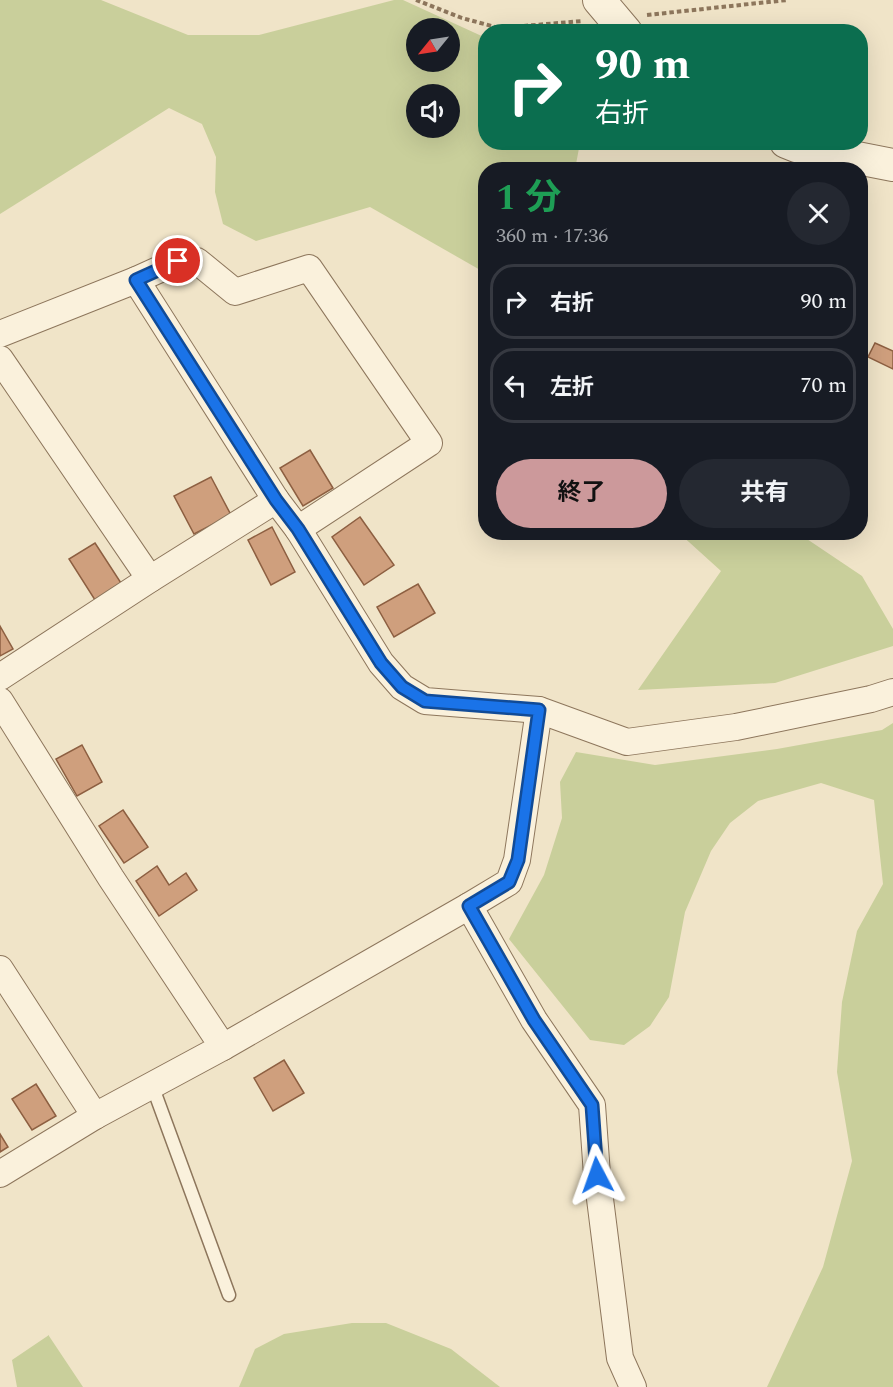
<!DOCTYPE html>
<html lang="ja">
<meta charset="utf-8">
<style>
:root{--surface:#171b24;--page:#242831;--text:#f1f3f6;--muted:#9ea1a6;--line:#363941;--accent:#cc999b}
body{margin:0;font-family:Spectral,"Noto Sans JP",serif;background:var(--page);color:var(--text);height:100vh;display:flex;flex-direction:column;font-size:22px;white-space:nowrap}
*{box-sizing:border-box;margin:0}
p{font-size:20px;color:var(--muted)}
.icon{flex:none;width:33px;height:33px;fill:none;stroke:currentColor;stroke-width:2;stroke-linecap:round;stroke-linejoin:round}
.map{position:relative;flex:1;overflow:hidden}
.drawer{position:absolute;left:478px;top:162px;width:390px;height:378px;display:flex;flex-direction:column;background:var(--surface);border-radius:24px;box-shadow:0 6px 24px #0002}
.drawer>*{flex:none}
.guide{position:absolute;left:478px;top:24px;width:390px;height:126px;border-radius:24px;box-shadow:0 6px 24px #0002;background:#0b6e4f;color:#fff;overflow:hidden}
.needle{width:39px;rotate:240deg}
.tools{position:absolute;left:406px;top:18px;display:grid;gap:12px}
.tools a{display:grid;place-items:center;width:54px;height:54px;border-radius:50%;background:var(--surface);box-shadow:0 6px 24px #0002;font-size:30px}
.pin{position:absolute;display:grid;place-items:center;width:51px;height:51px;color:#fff;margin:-26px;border:3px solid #fff;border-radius:50%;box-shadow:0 2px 6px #0007}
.me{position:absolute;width:66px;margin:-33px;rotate:356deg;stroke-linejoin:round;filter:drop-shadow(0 0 4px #0008)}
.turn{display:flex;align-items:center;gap:21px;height:126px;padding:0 18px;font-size:27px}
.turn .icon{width:78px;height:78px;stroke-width:2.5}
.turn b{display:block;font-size:42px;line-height:51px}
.round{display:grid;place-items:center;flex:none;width:63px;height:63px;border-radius:32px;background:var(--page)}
.summary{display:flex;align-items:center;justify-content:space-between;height:102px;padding:0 18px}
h1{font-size:36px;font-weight:700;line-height:45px;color:#1e9e55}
.cta{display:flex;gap:12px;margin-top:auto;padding:12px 18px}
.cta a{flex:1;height:69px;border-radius:36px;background:var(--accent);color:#111;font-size:24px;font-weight:700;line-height:69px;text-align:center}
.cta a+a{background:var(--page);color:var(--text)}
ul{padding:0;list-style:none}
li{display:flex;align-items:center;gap:18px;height:75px;margin:0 12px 9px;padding:0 6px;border:3px solid var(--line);border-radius:24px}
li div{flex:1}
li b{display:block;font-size:22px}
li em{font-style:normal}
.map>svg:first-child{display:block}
</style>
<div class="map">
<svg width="893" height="1387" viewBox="0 0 893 1387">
<rect width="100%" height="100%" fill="#f0e4c8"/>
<g fill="#c9cf9b" fill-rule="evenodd">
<path d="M0,0H101L188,35H259L394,0H403L486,38V142L580,143L576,164L578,169L486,170V284L482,271L370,207L256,241L223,224L215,192L216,157L202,124L169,108L0,214ZM450,28V62H417V28ZM417,94H450V128H417Z"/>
<path d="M679,533H798L862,576L893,629V646L775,683L638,690L721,571Z"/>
<path d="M893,723V1387H767L823,1267L852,1161L837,1072L842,1002L857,931L883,884L874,800L821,783L758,801L730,823L711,851L685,912L669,997L650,1026L624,1045L590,1040L509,939L544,875L562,818L560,782L576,752L655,765L777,749L882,730Z"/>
<path d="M352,1323H386L451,1349L500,1387H239L255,1349L284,1334Z"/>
<path d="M49,1335V1336L83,1387H17L12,1360Z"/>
</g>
<g fill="#cf9f7d" stroke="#8d5f41" stroke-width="1.5">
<path d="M875,343L893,351V369L868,357Z"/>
<path d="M310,450L333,488L303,506L280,468Z"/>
<path d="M211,477L231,515L194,534L174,496Z"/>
<path d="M360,517L394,565L364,585L332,537Z"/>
<path d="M272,527L295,572L271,585L248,540Z"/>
<path d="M95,543L121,583L95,600L69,559Z"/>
<path d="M418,584L435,613L394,637L377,607Z"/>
<path d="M0,626L13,649L0,656Z"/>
<path d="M82,745L102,782L77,796L56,759Z"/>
<path d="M123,810L148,847L124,863L99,826Z"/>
<path d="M157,866L169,885L186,873L197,890L159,916L136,881Z"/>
<path d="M284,1060L304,1093L273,1111L254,1078Z"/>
<path d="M36,1084L56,1116L32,1130L12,1099Z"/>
<path d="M0,1134L8,1147L0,1152Z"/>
</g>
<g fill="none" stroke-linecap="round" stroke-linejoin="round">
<g stroke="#8d765c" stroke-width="15">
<path id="service" d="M152,1085L229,1295"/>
</g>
<g stroke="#8d765c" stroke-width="28">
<g id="minor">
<path d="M136,280L178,261H197L235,292L309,268L429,443L298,529"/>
<path d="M0,334L136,280L276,500L298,529L381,663L402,687L425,701L539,710L627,742L736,727L871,699L893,692"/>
<path d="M0,359L150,579"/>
<path d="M0,677L150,579L276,500"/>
<path d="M0,701L111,878L223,1047L95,1116L0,1174"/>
<path d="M469,906L534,1020L592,1105L597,1175L620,1358L633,1387"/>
<path d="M0,969L95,1116"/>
<path d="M223,1047L469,906L509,882L517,860L539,710"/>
</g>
</g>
<g stroke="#8d765c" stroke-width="34">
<g id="tertiary">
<path d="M599,0L626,32"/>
<path d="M786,142L796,146L893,165"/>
</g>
</g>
<g stroke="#8d765c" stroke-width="4" stroke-dasharray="4.5 3" stroke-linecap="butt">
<path d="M416,0L462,18L499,28L583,21"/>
<path d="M647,15L787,0"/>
</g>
<use href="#service" stroke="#faf1dc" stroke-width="12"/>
<use href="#minor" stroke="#faf1dc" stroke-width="26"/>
<use href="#tertiary" stroke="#faf1dc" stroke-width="32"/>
</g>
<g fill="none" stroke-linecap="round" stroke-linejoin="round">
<g stroke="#114b97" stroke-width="15">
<path id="route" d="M178,261L136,280L276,500L298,529L381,663L402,687L425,701L539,710L518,860L509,882L469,906L534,1020L592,1105L597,1175"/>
</g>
<use href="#route" stroke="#1a73e8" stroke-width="10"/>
</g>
</svg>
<div class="tools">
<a><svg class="needle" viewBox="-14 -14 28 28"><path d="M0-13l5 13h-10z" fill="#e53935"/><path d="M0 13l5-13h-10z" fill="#9ea1a6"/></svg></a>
<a><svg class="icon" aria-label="sound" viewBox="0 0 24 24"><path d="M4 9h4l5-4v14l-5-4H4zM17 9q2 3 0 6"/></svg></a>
</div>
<div class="pin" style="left:178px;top:261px;background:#d93025"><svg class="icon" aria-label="arrive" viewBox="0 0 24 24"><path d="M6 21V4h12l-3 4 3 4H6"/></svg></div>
<svg class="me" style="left:597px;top:1175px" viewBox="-20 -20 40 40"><path d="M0-17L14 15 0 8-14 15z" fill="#1a73e8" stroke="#fff" stroke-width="4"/></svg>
<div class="guide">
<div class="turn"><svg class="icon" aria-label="right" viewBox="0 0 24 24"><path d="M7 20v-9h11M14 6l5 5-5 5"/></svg><div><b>90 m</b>右折</div></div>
</div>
<section class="drawer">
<div class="summary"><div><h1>1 分</h1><p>360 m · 17:36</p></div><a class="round"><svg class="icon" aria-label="close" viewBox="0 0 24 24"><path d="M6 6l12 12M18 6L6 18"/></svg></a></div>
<ul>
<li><svg class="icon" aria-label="right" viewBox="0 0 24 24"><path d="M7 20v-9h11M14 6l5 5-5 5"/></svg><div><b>右折</b></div><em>90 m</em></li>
<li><svg class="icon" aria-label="left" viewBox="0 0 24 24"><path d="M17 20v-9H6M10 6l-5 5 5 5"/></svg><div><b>左折</b></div><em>70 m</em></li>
</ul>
<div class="cta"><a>終了</a><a>共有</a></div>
</section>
</div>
